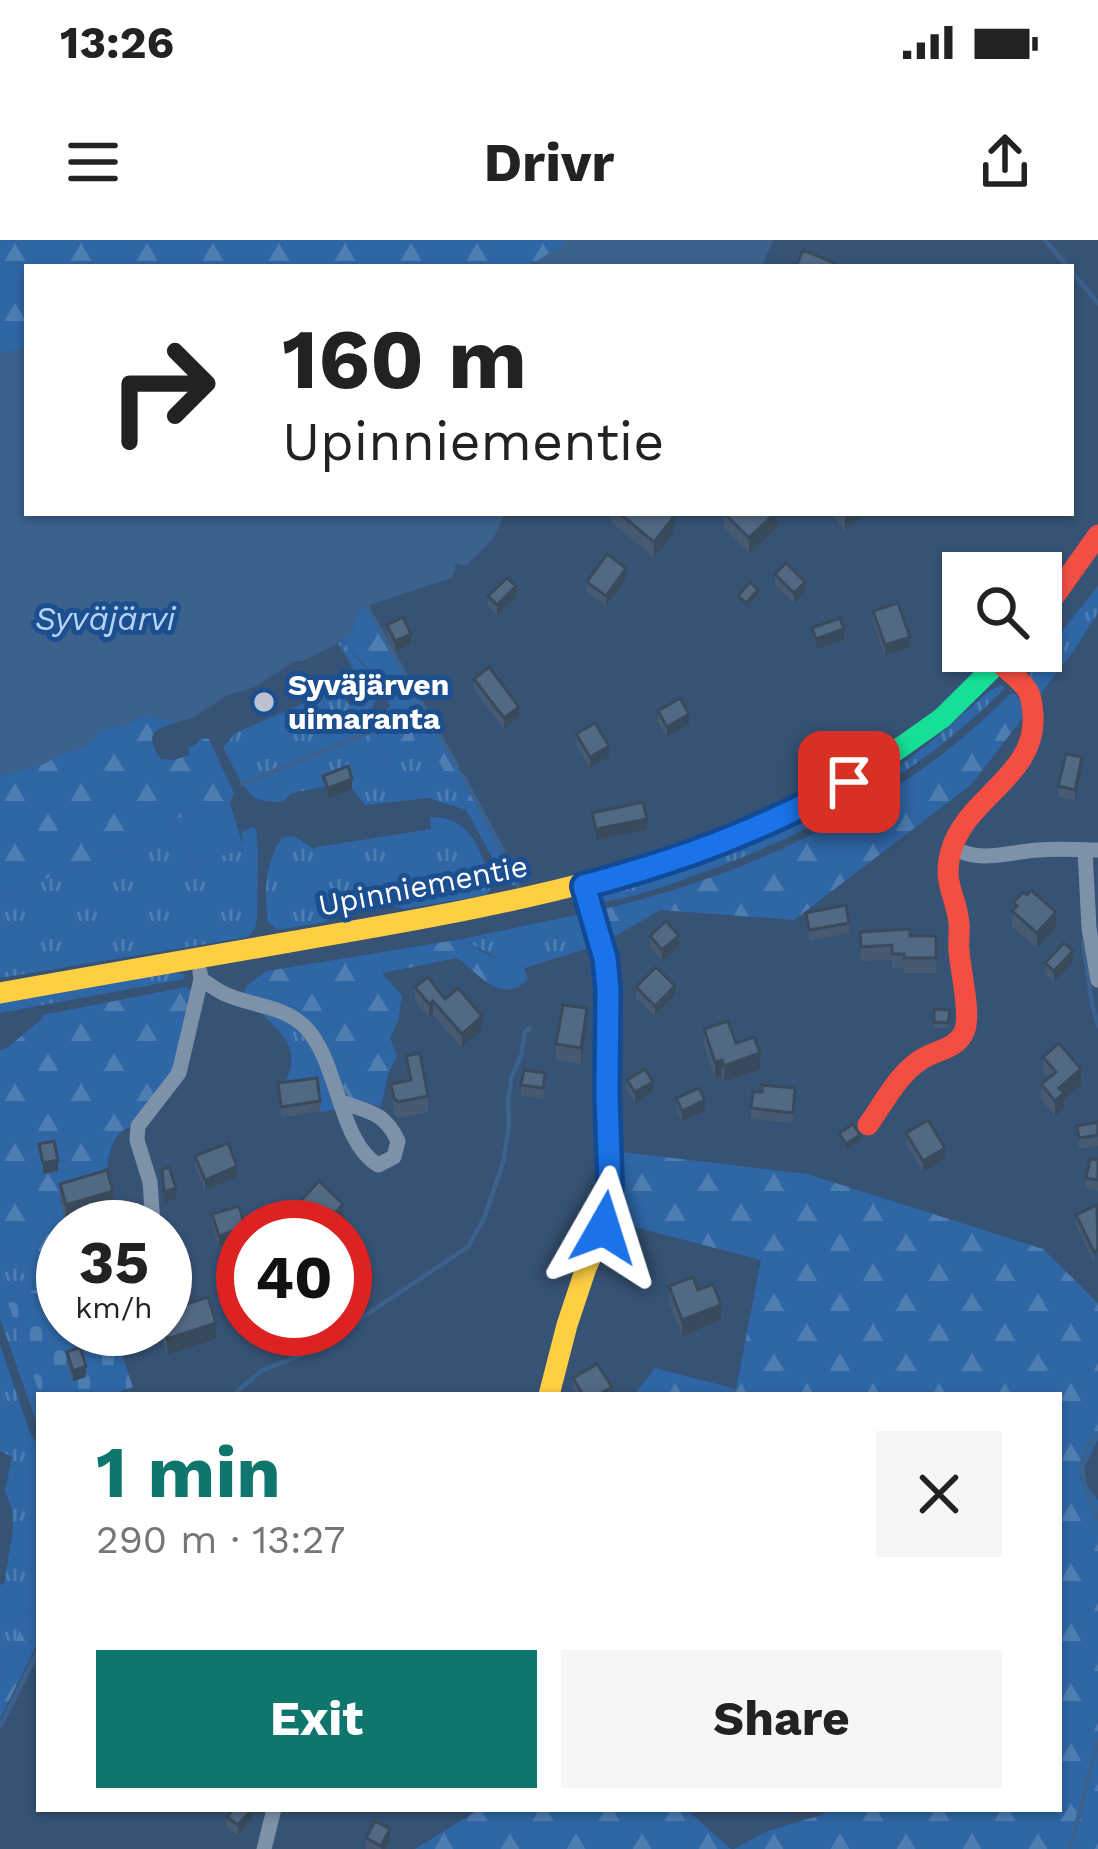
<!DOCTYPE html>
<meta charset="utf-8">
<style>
:root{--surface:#fff;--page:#f6f6f6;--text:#222;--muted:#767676;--accent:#0f766e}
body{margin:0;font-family:"Work Sans",sans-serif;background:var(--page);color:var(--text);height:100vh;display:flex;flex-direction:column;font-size:45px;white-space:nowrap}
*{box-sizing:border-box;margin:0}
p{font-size:39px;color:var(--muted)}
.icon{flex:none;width:66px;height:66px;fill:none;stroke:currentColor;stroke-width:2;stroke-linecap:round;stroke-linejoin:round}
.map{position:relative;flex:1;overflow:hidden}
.drawer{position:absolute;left:36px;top:1152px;width:1026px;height:420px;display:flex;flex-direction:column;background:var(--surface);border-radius:0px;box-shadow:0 3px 9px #0004}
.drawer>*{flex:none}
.hud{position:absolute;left:24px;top:24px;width:1050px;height:252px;border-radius:0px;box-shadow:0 3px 9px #0004;background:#fff;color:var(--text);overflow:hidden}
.tools{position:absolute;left:942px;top:312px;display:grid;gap:24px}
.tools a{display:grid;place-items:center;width:120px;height:120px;border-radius:0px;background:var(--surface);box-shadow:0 3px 9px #0004;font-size:60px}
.speed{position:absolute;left:36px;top:960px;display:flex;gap:24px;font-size:60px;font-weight:700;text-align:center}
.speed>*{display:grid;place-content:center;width:156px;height:156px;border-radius:50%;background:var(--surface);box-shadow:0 3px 9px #0004;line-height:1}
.speed small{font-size:30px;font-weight:400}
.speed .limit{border:18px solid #d22;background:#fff;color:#111}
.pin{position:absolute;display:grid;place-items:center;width:102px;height:102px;color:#fff;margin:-51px;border-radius:24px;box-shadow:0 6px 18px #0006}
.me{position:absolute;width:132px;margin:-66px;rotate:6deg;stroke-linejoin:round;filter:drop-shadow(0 0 9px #0008)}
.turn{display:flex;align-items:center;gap:42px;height:252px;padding:0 60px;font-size:54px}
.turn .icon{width:156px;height:156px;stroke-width:2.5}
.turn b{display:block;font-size:84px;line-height:102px}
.round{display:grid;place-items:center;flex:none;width:126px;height:126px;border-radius:0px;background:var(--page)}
.headline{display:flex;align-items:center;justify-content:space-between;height:204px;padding:0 60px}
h1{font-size:72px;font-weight:700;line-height:90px;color:var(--accent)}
.primary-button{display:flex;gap:24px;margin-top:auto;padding:24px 60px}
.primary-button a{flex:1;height:138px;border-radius:0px;background:var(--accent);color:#fff;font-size:48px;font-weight:700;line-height:138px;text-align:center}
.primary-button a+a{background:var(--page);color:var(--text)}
.status{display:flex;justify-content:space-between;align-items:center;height:84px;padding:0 60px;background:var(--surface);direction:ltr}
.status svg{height:33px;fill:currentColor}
header{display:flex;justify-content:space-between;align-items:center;height:156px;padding:0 60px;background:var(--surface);font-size:54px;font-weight:700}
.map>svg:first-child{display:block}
</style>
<div class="status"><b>13:26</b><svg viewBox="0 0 49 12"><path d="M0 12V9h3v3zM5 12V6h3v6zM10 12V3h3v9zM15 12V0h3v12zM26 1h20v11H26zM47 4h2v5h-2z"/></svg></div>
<header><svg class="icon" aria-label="menu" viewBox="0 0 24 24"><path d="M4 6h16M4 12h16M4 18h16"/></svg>Drivr<svg class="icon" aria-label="share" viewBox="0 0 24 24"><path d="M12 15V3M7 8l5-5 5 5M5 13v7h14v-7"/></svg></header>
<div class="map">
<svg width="1098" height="1609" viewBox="0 0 1098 1609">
<defs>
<pattern id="grass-tufts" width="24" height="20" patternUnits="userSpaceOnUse" patternTransform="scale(3)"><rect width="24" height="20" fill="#2f66a5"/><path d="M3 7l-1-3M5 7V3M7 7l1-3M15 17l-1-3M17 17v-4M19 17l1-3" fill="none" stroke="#4e7db2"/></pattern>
<pattern id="forest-firs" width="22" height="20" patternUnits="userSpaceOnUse" patternTransform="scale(3)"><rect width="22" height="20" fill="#2f66a5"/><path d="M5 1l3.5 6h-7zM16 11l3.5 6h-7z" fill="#4e7db2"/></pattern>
<pattern id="cemetery-stones" width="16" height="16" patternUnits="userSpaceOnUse" patternTransform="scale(3)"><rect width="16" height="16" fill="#2f66a5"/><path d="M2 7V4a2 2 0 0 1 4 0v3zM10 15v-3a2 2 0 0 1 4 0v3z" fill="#4e7db2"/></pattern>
</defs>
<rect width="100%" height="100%" fill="#365274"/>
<g fill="url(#grass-tufts)">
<path d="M1098,346V373L1074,410L1039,456L1029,442L1031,430Z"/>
<path d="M342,401L380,444L373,449L376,458L368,478L373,479L370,493L387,523L412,492L421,488L466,570L428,558L365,565L352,549L347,537L323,547L292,553L282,562L264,561L255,558L242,544L223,508L235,493L342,447L348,464L364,467L368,448L351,442C357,427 345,416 338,403Z"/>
<path d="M1002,445L1005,448C919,535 811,594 696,635C665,646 630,659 598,663L596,660L600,653C706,627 814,585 904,522C934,501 962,475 989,451Z"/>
<path d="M430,577C471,577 477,606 491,638L492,646L486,655L404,669L387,664L372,665L338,671L325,682L283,689H277L268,682C264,654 265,622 282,598L295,596L312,608L431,589Z"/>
<path d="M176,579L190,625L243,609L242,592L252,587L256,590L258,610L257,677L255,688L248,697L0,738V655L160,598Z"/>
<path d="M581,674L586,676L591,692L589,708L525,728L508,724L462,699Z"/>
<path d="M174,732L185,735L184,739L0,773V763Z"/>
<path d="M265,772C310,785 320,825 336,865L334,870L320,872L316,849L278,854C301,820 293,802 264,776Z"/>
<path d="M0,1010L27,1037L43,1047L7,1060L40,1155L39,1190L0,1078Z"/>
<path d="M0,1105L30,1193L39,1208V1353L34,1358L0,1437V1345L4,1344L13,1290L12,1269L5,1251L12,1217L0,1211Z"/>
</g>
<g fill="url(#forest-firs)">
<path d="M0,0H566L560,7L527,27H27V107L0,114Z"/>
<path d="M367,367L463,536L510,624L518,646L509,644L502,635L421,489L412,492L416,506L407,520L387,523L370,493L373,479L390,467C384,440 360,421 342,401L351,394L361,368Z"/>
<path d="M1010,454H1016L1020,461L1024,476L972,544L794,680L660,670L607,701L600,670C751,634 900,566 1010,454Z"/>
<path d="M144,476L179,482C154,489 143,494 161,519L174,520L189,515V506L193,507L202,498L209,499L234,553L230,563L176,579L161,598L0,655V536L44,524L60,514L83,508L104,489L125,485Z"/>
<path d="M462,699L488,715L524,728L528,739C503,766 480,735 457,718L382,733L402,756L398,781L390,798L397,816L388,834L381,867L348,857L311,786L243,754L248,745L267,731Z"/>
<path d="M186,747L192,751L181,821L137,885C109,889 106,922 107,946L66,981L69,987H63V1040L43,1047L27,1037L0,1010V810L7,808L42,779V775Z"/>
<path d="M614,911L807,934L1043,1009L1098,1063V1200L1079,1237L1098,1260V1609H734L768,1591L824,1574L825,1569H1059V1155H634L655,1128L736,1149L761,1020L627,985L615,971Z"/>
<path d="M39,1353V1400L0,1479V1437L34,1357Z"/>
<path d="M480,1569H686L731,1609H415Z"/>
</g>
<path fill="url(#cemetery-stones)" d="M63,1040V1089H113L133,1147L109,1155H40L7,1060Z"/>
<path fill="#2f66a5" d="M230,563L244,609L190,625L176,579Z"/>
<g fill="#3b618d">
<path d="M566,0H773L762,27H527L560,7Z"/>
<path d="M27,107V273H506C500,281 499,290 493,298C485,309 475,315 467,326L456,324L452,338L361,368L351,394L342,401L303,421H295L255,447L228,455L193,478L179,482L144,476L125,485L104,489L83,508L61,514L44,524L0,536V114Z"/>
</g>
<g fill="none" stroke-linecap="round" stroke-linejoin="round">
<g stroke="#3b618d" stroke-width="4.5">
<path d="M1045,0L1068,27"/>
<path d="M1071,31L1098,63"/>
<path d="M367,367L457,526"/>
<path d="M463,536L510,624L518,646"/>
<path d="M242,544L425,470"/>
<path d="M1083,702L1092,763L1098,786"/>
<path d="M345,1089L468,1007L484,978L503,923L509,885L508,860L512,835L521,816L525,792L530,788"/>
<path d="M233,1155L261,1131L299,1116L344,1089"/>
<path d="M1098,1195C1070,1219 1086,1251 1098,1279"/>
<path d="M0,1487L39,1409"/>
<path d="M1070,1609L1098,1500"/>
</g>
<g stroke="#7d92a8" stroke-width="15">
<path d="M952,607C980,624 1007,612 1038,610C1058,608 1078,610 1098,610"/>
<path d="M1085,610L1089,688L1098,740"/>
<path d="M201,739C209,744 217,751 225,754C251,766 282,765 304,786C339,820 338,901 378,925L394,917L398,901C384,872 370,872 341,862"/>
<path d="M153,984L150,942L137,900L138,886L179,833L201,739L200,732"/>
<path d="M264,1609L274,1569"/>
</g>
<path stroke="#16e098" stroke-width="21" d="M840,547L866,532L942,478L1010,411"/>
<g stroke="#ffcf43" stroke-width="21">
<path d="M0,753C108,734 216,714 324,696C503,665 678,633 840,547"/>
<path d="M549,1155L567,1085L586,1028L604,988L610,945L608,750L605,718L584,646"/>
</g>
<g stroke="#f24e42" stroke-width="21">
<path d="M1041,375L1098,295"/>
<path d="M868,885C883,864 897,836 919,821C934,810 956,810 964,792C972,775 960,730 959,710C958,701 960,691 959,683C956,654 942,644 951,611C966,557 1037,536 1033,475C1032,466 1032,456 1026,448C1020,439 1008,431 1000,423"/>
</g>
</g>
<g fill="#475a72">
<path d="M611,273H669L674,293L654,317L611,282Z"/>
<path d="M724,273H777V287L749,314L724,288Z"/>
<path d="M830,273H866L845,291Z"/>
<path d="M775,334L805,352L794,363L775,345Z"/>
<path d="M626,339L606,366L587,353V342Z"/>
<path d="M488,356L516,357L497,375L488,366Z"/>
<path d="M873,371L910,407L885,416L873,382Z"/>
<path d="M963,378V396L951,392V387Z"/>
<path d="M387,385L411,404L395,412L387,396Z"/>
<path d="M474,439L519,477L504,489L474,450Z"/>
<path d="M658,471L689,485L667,497L658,482Z"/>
<path d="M576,494L609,517L590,528L576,505Z"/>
<path d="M1082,528L1075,560L1058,557V546Z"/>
<path d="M1013,663L1056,687L1037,708L1012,687Z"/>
<path d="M806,673L849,683V693L809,701Z"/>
<path d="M860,692L910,696H936V733H904V728H892V720L861,721Z"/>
<path d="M650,696L679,706L662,721L650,707Z"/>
<path d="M1073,722L1054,742L1045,734V723Z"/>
<path d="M415,747L445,759L482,790L462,808L433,775L429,778L415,761Z"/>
<path d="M636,747L675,756L655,776L636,758Z"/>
<path d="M934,769L950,770L948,788H934Z"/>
<path d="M587,784L581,824L556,820V804Z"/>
<path d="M704,789L736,803L760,829L724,842L722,836L715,838L704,805Z"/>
<path d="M406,816L428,856V872L398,878L394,874L391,844L408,841Z"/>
<path d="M1043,817L1081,845L1064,860V869L1055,876L1041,860V844L1048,838L1043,832Z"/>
<path d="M627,840L653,852L635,863L627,850Z"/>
<path d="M278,843L320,861V872L281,877Z"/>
<path d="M545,844L543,859L521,855V845Z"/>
<path d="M676,858L705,871L682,881L676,869Z"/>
<path d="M795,859L793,883L751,879V868Z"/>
<path d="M1098,882V906L1079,909L1077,886Z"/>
<path d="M906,893L945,918L923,932L906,904Z"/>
<path d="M195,916L237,937L205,950L195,927Z"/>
<path d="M1098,920V951L1086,949V938Z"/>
<path d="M319,941L343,964V980L345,982V998V987H297L294,984V968Z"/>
<path d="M60,944L113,967L66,981L60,960Z"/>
<path d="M1098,967L1094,1023L1076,985V975Z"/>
<path d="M212,974L245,987L219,1007L212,985Z"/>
<path d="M669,1046L698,1050L721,1080L682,1096L669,1062Z"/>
<path d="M158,1089H165L216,1099L167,1115Z"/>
<path d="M67,1112L86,1137L73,1141L67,1123Z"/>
<path d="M573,1138L612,1155H577L573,1149Z"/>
<path d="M227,1577L252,1579L238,1596L227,1587Z"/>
<path d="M366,1598L390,1599L385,1609H366Z"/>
</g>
<g fill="#394a5c">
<path d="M775,273H777V287L749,314V298Z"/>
<path d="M848,273H866L845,291V275Z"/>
<path d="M674,277V293L654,317V302Z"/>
<path d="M626,328V339L606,366V356Z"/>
<path d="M805,342V352L794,363V353Z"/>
<path d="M516,346V357L497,375V365Z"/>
<path d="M758,350V355L746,368V363Z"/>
<path d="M844,389V400L816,409V399Z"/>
<path d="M411,394V404L395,412V401Z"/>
<path d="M910,397V407L885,416V405Z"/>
<path d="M519,467V477L504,489V478Z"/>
<path d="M689,474V485L667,497V487Z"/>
<path d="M609,506V517L590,528V517Z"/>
<path d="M1082,517V528L1075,560V550Z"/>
<path d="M352,539V549L328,559V548Z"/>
<path d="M647,579V589L596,600V589Z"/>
<path d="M1056,672V687L1037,708V693Z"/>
<path d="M679,696V706L662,721V710Z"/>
<path d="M1073,711V722L1054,742V731Z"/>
<path d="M675,746V756L655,776V766Z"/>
<path d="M433,761V775L429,778V764Z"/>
<path d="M587,768V784L581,824V808Z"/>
<path d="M482,776V790L462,808V794Z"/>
<path d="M760,813V829L724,842V826Z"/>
<path d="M722,820V836L715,838V822Z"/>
<path d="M1081,829V845L1064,860V869L1055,876V861L1059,848Z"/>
<path d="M653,842V852L635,863V852Z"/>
<path d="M705,860V871L682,881V871Z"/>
<path d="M860,895V901L846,910V904Z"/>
<path d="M945,908V918L923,932V921Z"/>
<path d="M58,920V931L43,934V923Z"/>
<path d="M237,926V937L205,950V940Z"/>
<path d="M176,948V959L164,963V952Z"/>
<path d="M113,951V967L66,981V965Z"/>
<path d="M343,964V979L335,973Z"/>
<path d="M243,988V999L219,1007V996Z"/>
<path d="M721,1065V1080L682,1096V1080Z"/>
<path d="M216,1083V1099L167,1115V1099Z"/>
<path d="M86,1126V1137L73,1141V1131Z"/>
<path d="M252,1569V1579L238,1596V1585Z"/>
<path d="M390,1589V1599L385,1609H381Z"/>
</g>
<g fill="#526984" stroke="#394a5c" stroke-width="3">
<path d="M803,10L837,24L836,27H796Z"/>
<path d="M619,273H669L674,277L654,302Z"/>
<path d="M724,273H775L749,298Z"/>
<path d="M607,314L626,328L606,356L587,342Z"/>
<path d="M786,323L805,342L794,353L775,334Z"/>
<path d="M507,338L516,346L497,365L488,356Z"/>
<path d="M750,342L758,350L746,363L738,356Z"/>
<path d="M898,363L910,397L885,405L873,371Z"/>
<path d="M954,376L963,378V390L951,387Z"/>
<path d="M403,377L411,394L395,401L387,385Z"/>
<path d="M840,378L844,389L816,399L812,388Z"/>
<path d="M489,427L519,467L504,478L474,439Z"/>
<path d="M680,458L689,474L667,487L658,471Z"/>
<path d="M595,483L609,506L590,517L576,494Z"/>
<path d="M1066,514L1082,517L1075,550L1058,546Z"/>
<path d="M348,526L352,539L328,548L323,536Z"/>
<path d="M643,562L647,579L596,589L592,573Z"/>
<path d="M1031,650L1056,672L1037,693L1012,671L1017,666L1013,663L1023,652L1027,655Z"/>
<path d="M846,665L849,683L809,690L806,673Z"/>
<path d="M666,681L679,696L662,710L650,696Z"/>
<path d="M910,689V696H936V718H904V714H892V705L861,707L860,692Z"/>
<path d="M1064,703L1073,711L1054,731L1045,723Z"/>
<path d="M656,727L675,746L655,766L636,747Z"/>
<path d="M428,737L445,759L458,748L482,776L462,794L433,761L429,764L415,747Z"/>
<path d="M563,765L587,768L581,808L556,804Z"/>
<path d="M934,769L950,770L948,783L934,782Z"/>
<path d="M728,781L736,803L754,797L760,813L724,826L722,820L715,822L704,789Z"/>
<path d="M1059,803L1081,829L1059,848L1064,853L1055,861L1041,844L1056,832L1043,817Z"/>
<path d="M420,813L428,856L398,862L394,858L391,844L411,840L406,816Z"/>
<path d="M645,829L653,842L635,852L627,840Z"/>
<path d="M524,830L545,833L543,848L521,845Z"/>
<path d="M317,838L320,861L281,867L278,843Z"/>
<path d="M762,845L795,848L793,873L751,868L753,852H762Z"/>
<path d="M699,848L705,860L682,871L676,858Z"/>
<path d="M928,880L945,908L923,921L906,893Z"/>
<path d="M1098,882V895L1079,898L1077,886Z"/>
<path d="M853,884L860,895L846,904L839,893Z"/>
<path d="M54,901L58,920L43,923L39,904Z"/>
<path d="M228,903L237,926L205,940L195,916Z"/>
<path d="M1090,919L1098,920V940L1086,938Z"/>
<path d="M169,927L176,948L164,952L162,930Z"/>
<path d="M107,930L113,951L66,965L60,944Z"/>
<path d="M319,941L343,964L335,973L345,982L341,987H314L294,968Z"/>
<path d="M1097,965L1098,1010L1094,1012L1076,975Z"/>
<path d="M239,966L245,987L219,996L212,974Z"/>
<path d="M142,978L146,987H126L125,984Z"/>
<path d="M693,1037L698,1050L713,1044L721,1065L682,1080L669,1046Z"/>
<path d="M208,1057L216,1083L167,1099L163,1089H165V1071Z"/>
<path d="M80,1107L86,1126L73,1131L67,1112Z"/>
<path d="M597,1124L612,1147L598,1155H583L573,1138Z"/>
<path d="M234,1569H252L238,1585L227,1577Z"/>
<path d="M375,1581L390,1589L381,1606L366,1598Z"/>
</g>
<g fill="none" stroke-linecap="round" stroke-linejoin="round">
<g stroke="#114b97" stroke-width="30">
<path id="route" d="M604,988L610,945L607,855L608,750L605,718L584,646C682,620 759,591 849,542"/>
</g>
<use href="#route" stroke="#1a73e8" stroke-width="21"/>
</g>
<circle fill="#b9c2ce" stroke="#1b4f8f" stroke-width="4.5" cx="264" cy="462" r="12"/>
<g text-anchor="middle" stroke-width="10" stroke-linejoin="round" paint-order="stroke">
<g font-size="30" font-weight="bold" fill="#fff" stroke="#1b4f8f" text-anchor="start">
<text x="288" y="455">Syväjärven<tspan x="288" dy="34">uimaranta</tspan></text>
</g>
<g font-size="30" fill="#fff" stroke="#1b4f8f">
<text transform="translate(423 646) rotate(-11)" y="10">Upinniementie</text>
</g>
<g font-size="33" font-style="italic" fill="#b5d3f5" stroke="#1b4f8f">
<text x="105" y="390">Syväjärvi</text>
</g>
</g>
</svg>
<div class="tools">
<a><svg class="icon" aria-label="search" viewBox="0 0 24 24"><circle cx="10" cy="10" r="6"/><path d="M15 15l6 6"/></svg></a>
</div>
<div class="speed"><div>35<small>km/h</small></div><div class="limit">40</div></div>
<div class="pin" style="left:849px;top:542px;background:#d93025"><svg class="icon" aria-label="arrive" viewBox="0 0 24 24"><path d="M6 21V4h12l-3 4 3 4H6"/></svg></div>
<svg class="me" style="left:604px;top:988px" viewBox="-20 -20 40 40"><path d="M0-17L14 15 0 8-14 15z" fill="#1a73e8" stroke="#fff" stroke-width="4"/></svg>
<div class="hud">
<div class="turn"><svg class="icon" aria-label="right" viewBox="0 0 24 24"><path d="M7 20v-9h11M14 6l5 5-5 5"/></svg><div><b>160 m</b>Upinniementie</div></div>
</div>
<section class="drawer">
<div class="headline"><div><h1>1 min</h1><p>290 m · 13:27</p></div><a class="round"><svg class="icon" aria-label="close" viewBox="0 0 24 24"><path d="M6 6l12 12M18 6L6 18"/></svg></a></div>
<div class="primary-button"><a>Exit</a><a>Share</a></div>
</section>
</div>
